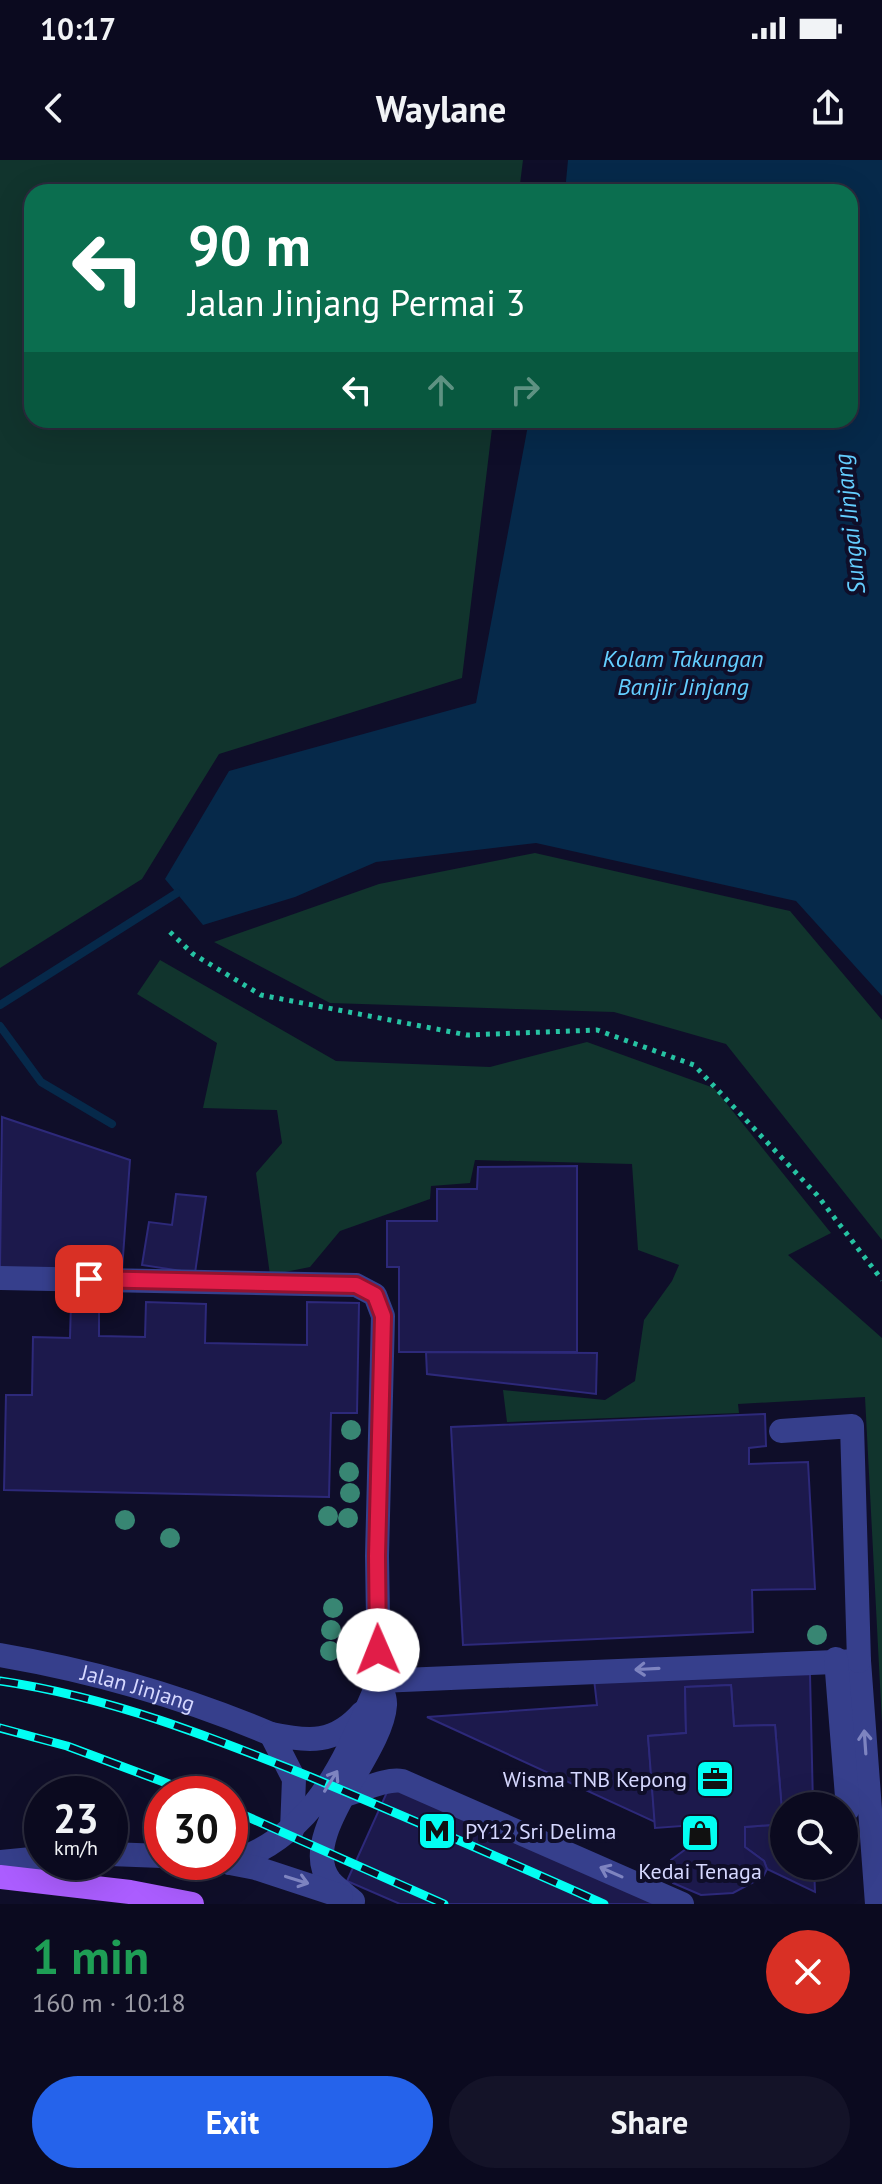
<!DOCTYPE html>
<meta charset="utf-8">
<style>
:root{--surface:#0b0a1f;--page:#141328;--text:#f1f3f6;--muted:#9a9aa4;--line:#2b2b3d;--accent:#2563eb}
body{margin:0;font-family:"PT Sans",sans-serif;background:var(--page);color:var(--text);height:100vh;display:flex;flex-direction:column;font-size:30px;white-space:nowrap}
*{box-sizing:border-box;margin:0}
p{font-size:26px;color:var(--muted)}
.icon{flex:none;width:44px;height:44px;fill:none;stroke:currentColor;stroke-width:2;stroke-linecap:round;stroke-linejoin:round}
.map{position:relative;height:1744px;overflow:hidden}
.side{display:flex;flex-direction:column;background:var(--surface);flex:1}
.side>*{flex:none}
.guide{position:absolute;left:24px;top:24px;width:834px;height:244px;border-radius:24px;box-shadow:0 8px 32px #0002,0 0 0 2px var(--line);background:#0b6e4f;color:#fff;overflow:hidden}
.fabs{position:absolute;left:770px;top:1632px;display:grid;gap:16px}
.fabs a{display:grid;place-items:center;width:88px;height:88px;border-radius:50%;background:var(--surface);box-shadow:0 8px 32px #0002,0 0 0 2px var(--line);font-size:40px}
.speed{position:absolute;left:24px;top:1616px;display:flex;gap:16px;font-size:40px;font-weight:700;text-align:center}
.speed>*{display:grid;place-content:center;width:104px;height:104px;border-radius:50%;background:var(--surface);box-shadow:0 8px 32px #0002,0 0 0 2px var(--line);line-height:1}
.speed small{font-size:20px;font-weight:400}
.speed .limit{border:12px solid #d22;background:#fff;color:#111}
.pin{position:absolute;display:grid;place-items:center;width:68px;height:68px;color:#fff;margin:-34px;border-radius:16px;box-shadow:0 4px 12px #0006}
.me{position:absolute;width:88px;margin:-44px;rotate:359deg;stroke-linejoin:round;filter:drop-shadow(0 0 6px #0008)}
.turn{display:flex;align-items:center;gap:28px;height:168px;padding:0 32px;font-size:36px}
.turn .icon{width:104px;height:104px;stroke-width:2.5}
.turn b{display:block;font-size:56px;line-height:68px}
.lanes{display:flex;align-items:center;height:76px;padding:0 32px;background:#0003;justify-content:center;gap:40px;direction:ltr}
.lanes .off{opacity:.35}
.round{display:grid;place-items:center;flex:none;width:84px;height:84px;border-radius:42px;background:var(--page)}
.overview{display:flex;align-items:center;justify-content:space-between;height:136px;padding:0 32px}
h1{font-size:48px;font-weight:700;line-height:60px;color:#1e9e55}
.cta{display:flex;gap:16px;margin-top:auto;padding:16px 32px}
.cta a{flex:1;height:92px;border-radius:48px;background:var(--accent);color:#fff;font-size:32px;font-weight:700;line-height:92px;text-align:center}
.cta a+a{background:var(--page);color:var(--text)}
.status{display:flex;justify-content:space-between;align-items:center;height:56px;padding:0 40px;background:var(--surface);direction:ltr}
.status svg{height:22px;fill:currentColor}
header{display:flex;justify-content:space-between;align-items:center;height:104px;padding:0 32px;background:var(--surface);font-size:36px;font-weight:700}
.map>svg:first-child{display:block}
</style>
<div class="status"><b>10:17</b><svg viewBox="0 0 49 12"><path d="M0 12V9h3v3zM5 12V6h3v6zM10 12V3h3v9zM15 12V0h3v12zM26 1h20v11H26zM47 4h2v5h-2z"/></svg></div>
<header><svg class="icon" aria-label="back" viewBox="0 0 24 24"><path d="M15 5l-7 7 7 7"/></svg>Waylane<svg class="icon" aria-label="share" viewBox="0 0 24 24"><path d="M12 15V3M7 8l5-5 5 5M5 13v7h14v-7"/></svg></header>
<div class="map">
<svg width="882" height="1744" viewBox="0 0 882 1744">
<rect width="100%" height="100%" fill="#0f0e29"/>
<g fill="#11342d">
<path d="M0,0H523L519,32H32V260H493L462,518L219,594L142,719L0,808Z"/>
<path d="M535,693L790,751L882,860V1080L726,884L614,852L330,843L214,782L379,724Z"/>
<path d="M160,800L336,901L490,907L587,882L714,928L831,1073L788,1095L882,1178V1563L865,1237L738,1244L739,1253L507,1262L503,1230L605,1240L635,1221L644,1160L672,1121L679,1105L638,1090L632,1004L475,1000L470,1023L431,1026L430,1039L340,1071L310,1107L270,1115L256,1013L282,983L277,950L203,948L217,883L137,834Z"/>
</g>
<path fill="#06294a" d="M568,0H882V836L796,741L536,683L376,702L295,737L203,765L165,719L229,611L476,543L529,260H850V32H565Z"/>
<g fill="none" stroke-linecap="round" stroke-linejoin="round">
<g stroke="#06294a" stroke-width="8">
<path d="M0,845L177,733"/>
<path d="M0,866L41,922L112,964"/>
</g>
</g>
<g fill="#1c194c" stroke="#2d297a" stroke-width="2">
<path d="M2,957L130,1000L122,1110L0,1108Z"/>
<path d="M577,1006V1192H399V1107H387V1061H437V1029H477L478,1007Z"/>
<path d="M176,1034L206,1037L195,1113L142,1105L149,1062L172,1065Z"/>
<path d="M71,1142L99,1143V1176L145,1177L146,1142L206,1144L205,1183L307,1185V1142L359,1143L357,1253H331L329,1337L4,1330L6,1235H32L33,1177L70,1178Z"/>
<path d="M426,1192L597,1193L596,1234L427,1214Z"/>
<path d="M765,1254L766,1286L749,1288V1304L808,1302L815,1429L752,1430L753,1472L463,1485L451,1267Z"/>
<path d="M810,1514L813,1646H784V1706H814L815,1732L767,1709L764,1701L745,1687V1667L783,1664L775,1565L734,1566L731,1525L685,1527L686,1573L648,1576L655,1662L427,1557L597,1545L594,1519Z"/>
<path d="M731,1525L734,1566L775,1565L783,1664L745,1667V1687L764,1701L767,1709L763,1717L733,1733L701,1735L673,1723L671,1700L694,1683L695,1665L655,1668L648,1576L686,1573L685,1527Z"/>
<path d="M392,1621L671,1744H400L347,1721Z"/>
</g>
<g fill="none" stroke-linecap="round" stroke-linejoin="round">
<path stroke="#26c3a3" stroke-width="5" stroke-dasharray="4 6" stroke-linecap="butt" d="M170,772L193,794L261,835L467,875L597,870L694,905L817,1035L882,1120"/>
<g stroke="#363f8c" stroke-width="24">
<path d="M0,1118L356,1125L375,1135L383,1156L377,1396L379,1521L859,1501L877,1744"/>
<path d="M781,1271L852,1266L859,1501"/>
<path id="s1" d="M0,1495C93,1511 184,1537 271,1574"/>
<path d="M836,1499L848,1649"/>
<path d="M344,1635C362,1631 385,1618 402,1621L682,1744"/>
<path d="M292,1670L294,1619L271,1574C309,1582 335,1584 362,1553"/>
<path d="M110,1694L162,1696"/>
<path d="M0,1702L42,1698"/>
<path d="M230,1703C317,1674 345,1599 379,1521C381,1528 386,1538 385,1545C382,1595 295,1677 330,1721C336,1728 346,1735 353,1741"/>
<path d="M230,1703L256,1708L341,1736"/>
</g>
<path stroke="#ab5dff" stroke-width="24" d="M0,1717L130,1732L192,1744"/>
<g stroke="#02fff3" stroke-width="9">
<g id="rail">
<path d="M0,1521C110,1537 211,1577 313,1618C411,1659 507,1701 604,1744"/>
<path d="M0,1568L67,1586L196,1634"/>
<path d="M230,1649L444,1744"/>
</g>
</g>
<use href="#rail" stroke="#0f0e29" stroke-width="6" stroke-dasharray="18" stroke-linecap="butt"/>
</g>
<g fill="#388673">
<circle cx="351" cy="1270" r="10"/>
<circle cx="349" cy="1312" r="10"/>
<circle cx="350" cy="1333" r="10"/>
<circle cx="328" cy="1356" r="10"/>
<circle cx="348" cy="1358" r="10"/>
<circle cx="125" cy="1360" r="10"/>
<circle cx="170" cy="1378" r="10"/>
<circle cx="333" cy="1448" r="10"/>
<circle cx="331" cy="1470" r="10"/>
<circle cx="817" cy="1475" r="10"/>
<circle cx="330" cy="1491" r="10"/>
</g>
<defs><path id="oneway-shaft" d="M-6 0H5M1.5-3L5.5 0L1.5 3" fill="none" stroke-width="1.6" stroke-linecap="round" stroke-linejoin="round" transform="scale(2)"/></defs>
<g stroke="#7e84c0">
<use href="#oneway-shaft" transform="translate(647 1509) rotate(177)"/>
<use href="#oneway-shaft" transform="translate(865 1582) rotate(-94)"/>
<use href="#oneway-shaft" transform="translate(331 1621) rotate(-58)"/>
<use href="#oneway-shaft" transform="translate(611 1712) rotate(-156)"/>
<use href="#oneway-shaft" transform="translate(297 1720) rotate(17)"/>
</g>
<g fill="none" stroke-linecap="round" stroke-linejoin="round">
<g stroke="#92132f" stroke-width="20">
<path id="route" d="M89,1119L356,1125L375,1135L383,1156L377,1396L378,1490"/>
</g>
<use href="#route" stroke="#e11d48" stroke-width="14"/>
</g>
<defs>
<g id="office-square" transform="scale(2)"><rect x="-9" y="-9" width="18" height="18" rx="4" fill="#02fff3" stroke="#0f0e29"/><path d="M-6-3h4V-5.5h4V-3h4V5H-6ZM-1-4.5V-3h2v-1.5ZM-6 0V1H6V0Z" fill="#111"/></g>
<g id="metro-square" transform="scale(2)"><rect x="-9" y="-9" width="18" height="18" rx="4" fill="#02fff3" stroke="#0f0e29"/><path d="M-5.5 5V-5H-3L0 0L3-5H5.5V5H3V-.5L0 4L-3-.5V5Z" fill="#111"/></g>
<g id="shop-square" transform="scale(2)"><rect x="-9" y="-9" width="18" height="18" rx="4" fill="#02fff3" stroke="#0f0e29"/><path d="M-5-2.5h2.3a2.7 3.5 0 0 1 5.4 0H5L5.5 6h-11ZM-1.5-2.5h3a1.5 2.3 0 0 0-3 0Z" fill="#111"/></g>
</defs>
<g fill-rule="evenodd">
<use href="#office-square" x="715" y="1619"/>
<use href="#metro-square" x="437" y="1671"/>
<use href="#shop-square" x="700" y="1673"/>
</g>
<g text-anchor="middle" stroke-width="8" stroke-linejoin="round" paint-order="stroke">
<g font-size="22" fill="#d6d8ff" stroke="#0f0e29">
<text dy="8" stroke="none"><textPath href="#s1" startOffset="142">Jalan Jinjang</textPath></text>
</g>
<g font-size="22" fill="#d6d8ff" stroke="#0f0e29" text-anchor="end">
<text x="687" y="1627">Wisma TNB Kepong</text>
<text x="465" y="1679" text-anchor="start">PY12 Sri Delima</text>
<text x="700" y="1719" text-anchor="middle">Kedai Tenaga</text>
</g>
<g font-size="24" font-style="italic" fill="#64ceff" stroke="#0f0e29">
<text transform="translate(850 364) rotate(-96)" y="8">Sungai Jinjang</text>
<text x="683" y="507">Kolam Takungan<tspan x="683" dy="28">Banjir Jinjang</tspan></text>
</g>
</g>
</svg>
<div class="fabs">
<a><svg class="icon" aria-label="search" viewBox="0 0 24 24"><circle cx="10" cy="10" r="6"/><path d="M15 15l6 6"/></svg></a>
</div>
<div class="speed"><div>23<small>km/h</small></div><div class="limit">30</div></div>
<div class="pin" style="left:89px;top:1119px;background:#d93025"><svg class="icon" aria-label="arrive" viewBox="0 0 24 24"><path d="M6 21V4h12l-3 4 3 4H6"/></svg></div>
<svg class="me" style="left:378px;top:1490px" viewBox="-20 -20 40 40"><circle r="19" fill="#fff"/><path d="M0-13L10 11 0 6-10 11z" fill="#e11d48"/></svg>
<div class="guide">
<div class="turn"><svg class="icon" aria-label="left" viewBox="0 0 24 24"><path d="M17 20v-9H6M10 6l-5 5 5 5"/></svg><div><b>90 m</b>Jalan Jinjang Permai 3</div></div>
<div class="lanes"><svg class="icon" aria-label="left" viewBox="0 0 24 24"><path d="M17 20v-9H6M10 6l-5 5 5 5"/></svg><svg class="icon off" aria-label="ahead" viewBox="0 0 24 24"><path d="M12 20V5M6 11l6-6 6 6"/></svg><svg class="icon off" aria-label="right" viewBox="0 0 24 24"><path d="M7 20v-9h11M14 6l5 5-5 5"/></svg></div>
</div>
</div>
<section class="side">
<div class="overview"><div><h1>1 min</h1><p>160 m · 10:18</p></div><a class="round" style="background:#d93025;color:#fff"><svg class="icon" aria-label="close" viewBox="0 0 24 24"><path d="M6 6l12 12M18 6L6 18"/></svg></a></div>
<div class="cta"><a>Exit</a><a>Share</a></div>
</section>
